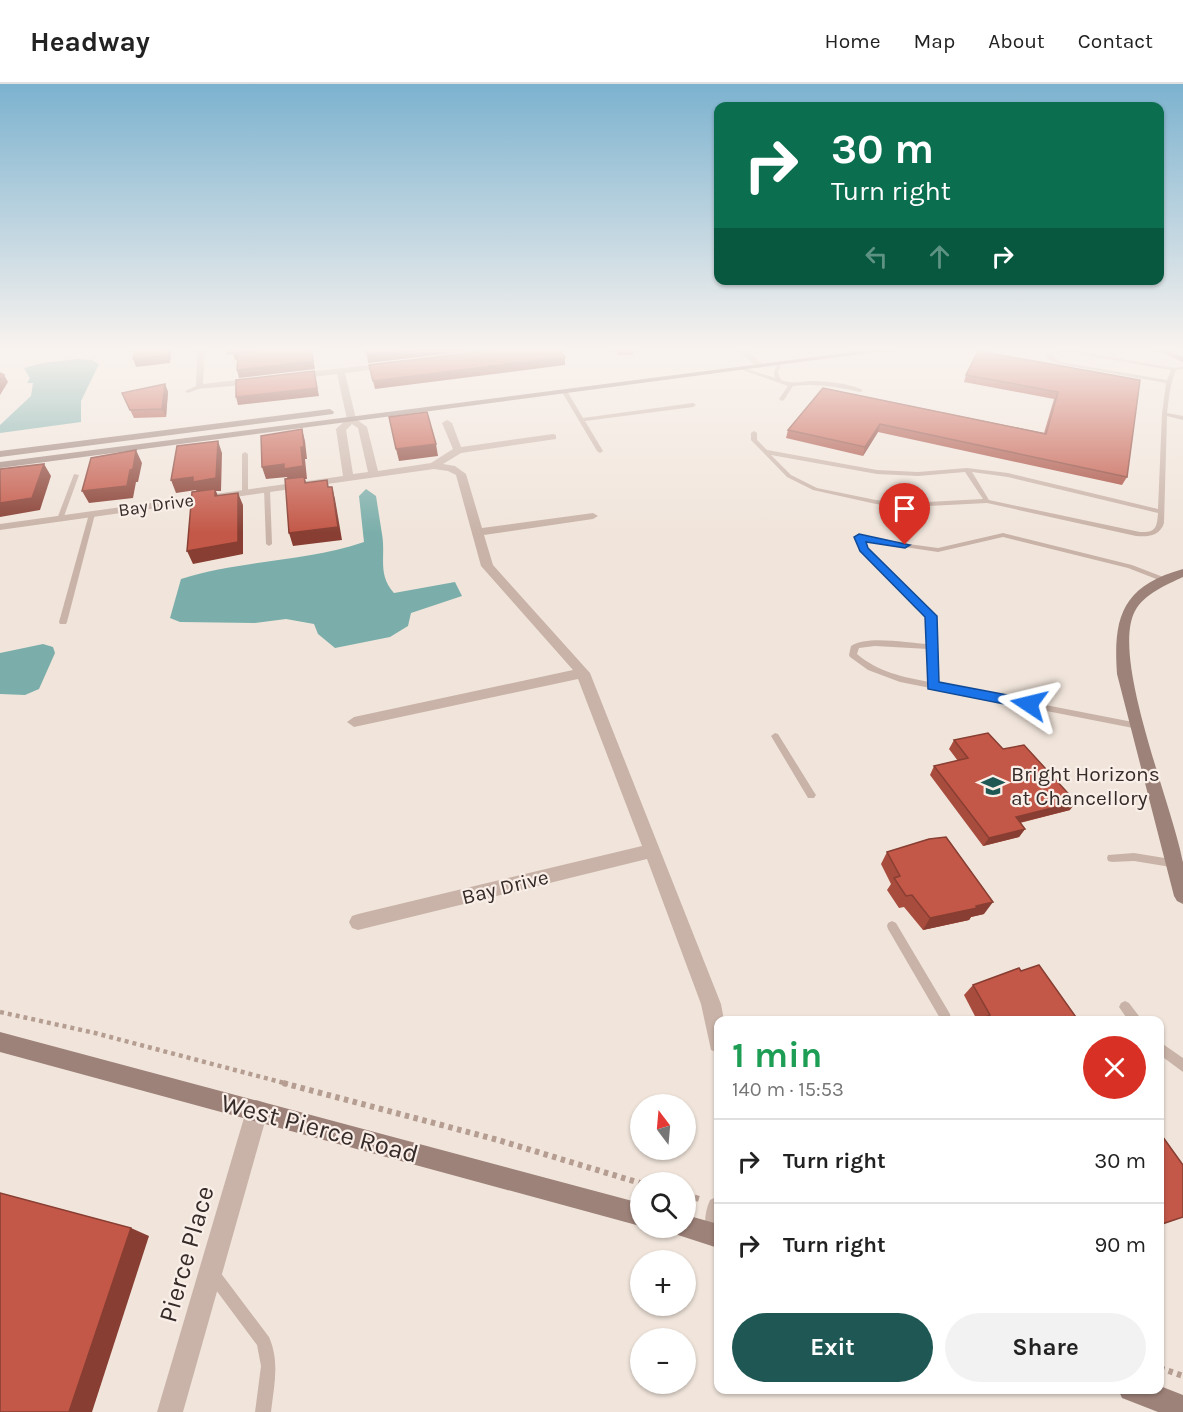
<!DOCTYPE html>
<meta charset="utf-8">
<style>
:root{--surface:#fff;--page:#f2f2f2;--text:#222;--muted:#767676;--line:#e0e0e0;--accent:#1e5754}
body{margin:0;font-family:Karla,sans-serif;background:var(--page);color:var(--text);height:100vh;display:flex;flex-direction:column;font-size:22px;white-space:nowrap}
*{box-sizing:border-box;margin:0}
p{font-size:20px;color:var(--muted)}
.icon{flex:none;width:33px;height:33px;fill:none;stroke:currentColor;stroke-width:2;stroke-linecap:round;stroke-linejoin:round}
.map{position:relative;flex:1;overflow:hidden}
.panel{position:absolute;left:714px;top:932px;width:450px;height:378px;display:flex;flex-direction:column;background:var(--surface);border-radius:12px;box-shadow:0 2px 4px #0004}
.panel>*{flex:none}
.top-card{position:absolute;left:714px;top:18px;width:450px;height:183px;border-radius:12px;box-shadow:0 2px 4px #0004;background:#0b6e4f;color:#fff;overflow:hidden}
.needle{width:39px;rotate:344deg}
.tools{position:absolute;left:630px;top:1010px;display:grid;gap:12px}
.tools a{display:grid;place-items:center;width:66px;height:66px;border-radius:50%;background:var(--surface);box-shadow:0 2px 4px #0004;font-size:30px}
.pin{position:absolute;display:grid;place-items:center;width:51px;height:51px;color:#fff;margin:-62px -26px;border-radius:50% 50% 50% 0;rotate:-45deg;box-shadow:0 0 6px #0007}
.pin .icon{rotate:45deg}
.me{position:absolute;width:66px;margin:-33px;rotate:280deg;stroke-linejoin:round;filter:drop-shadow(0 0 4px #0008)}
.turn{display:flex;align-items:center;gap:21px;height:126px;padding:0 18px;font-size:27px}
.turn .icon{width:78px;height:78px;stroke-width:2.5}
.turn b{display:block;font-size:42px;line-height:51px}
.lanes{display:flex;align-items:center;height:57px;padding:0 18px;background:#0003;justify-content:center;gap:30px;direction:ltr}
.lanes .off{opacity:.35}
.round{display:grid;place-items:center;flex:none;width:63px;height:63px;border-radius:32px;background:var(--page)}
.summary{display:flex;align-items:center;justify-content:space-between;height:102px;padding:0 18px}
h1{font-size:36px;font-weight:700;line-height:45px;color:#1e9e55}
.primary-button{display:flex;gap:12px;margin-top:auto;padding:12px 18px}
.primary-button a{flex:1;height:69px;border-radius:36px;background:var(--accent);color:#fff;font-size:24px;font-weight:700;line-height:69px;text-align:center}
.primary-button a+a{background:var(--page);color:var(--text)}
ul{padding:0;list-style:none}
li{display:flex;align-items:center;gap:18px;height:84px;padding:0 18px;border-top:2px solid var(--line)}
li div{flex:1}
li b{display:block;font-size:22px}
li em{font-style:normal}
header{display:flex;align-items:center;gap:36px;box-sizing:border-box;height:84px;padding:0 30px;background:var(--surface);border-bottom:2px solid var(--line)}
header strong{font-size:28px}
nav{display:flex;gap:33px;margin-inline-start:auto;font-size:21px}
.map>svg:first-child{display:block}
</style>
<header>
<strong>Headway</strong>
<nav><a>Home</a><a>Map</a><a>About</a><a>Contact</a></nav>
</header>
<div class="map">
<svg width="1183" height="1328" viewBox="0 0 1183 1328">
<rect width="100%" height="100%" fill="#f1e5db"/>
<g fill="#7baeaa">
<path d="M78,275L92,276L99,280L81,317V338L0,349V341L31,312L33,299H27L30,294L24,284L43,279Z"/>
<path d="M366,405L376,412C378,425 380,437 382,450C386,472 377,491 394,509L455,498L462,512L411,529L408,542L390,553L335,564L318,550L314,540L286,535L255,539L180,538L170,534L181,495C241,476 305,478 364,458L359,412Z"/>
<path d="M43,560L53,563L55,569L39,605L25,611L0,610V569Z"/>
</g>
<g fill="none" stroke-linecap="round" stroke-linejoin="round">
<path stroke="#b59d92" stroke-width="4.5" stroke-dasharray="4 4" stroke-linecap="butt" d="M0,928L95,949L288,1000"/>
<g stroke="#b59d92" stroke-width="6" stroke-dasharray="4.5 4.5" stroke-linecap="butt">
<path d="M283,999L498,1056L640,1099"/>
<path d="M686,1111L699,1115"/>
<path d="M1160,1284L1183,1292"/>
</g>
<g fill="#c9b3a8" fill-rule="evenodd">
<path d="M1067,266L1174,284L1183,283V285L1176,286C1170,300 1169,314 1167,329L1183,332V336L1167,332L1164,439C1160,452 1148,453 1136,452L987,419L909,423L876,420L813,406L787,393L751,356V349L754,347L757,349V356L767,366L877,386L918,388L967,384L1008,389L1158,425L1162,330L1166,299L1059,280L1048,275L1046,270ZM1067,268L1171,286L1167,296L1060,278L1051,271ZM771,371L877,390L918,392L965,388L983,415L909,419L876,416L817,404L791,391ZM972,388L1008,393L1158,429C1157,443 1156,449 1140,448L989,416Z"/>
<path d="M779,279L781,280L778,289L781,296C793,300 798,298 810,297C826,297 848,299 863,306L860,308C838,303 816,299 793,302L784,316L782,317L779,315L788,302L740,285L744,284L775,294L774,289L777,280Z"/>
<path d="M199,301L202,303L201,304L188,309L185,307Z"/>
<path d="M563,307H567L583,334L693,319L696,321L693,323L585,337L603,367L600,369L597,367L562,308Z"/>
<path d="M245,368L248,370V409L245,411L242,409V370Z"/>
<path d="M74,390L79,391L63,435L58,436L57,435Z"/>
<path d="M267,403L270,405L272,460L269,462L266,460L264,405Z"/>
<path d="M92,428L95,430L67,538L66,540H60L59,538L89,430Z"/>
<path d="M1003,449L1132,481L1171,496L1167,498H1164L1128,484L1003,453L938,468L864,457L867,464L921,520L935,532L937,600L1138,639L1142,642L1141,644L1138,645L900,598L868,586L850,573L849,571L851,562C867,551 908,559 928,560L927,533L915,524L862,466L856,454L857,453L938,464ZM875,562L928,565L929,598C903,593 878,588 857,570L859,564Z"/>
<path d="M775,649L778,650L814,708L816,711L814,714H808L771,652Z"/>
<path d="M1134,769L1183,777V785L1134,777L1112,778L1108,777L1107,774L1108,771Z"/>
<path d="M892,837L896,839L950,930L951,936H941L888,845L887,842L888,839Z"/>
<path d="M1125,917L1129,919L1142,936H1128L1119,923L1121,919Z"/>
<path d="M1160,958L1183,974V988L1160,971Z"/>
<path d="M212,1182L217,1184L269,1253C280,1278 274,1302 271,1328H255L261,1282L257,1261L207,1194L205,1189L207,1184Z"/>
</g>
<g fill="#c9b3a8" fill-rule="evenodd">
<path d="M197,263H205L203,300L255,294L259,297L255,300L196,305Z"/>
<path d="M734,263H743L765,282L758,284Z"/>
<path d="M389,279L393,281L392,283L345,289L356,335L367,343L378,387L431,379L453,365L442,339L447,336L452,339L461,363L553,350L556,351V355L461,369L443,380L455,382L466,390L482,444L593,429L598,432L593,435L484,451L493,481L590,589L721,920L724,936H718V969L711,966L701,920L647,775L358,846L352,844L349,838L352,832L358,830L642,762L578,595L354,643L347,638L354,633L573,586L481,482L456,391L448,387L434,385L0,446V440L343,392L336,345L347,335L337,290L297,295L293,292L297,289ZM352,340L358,344L368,388L353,390L346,346Z"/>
<path d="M257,1016L265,1019L268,1027L183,1328H157L246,1027L249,1019Z"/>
<path d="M718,1112V1163L717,1164L709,1160C703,1147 704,1129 710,1116Z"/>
</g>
<g fill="#9d8279" fill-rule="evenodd">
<path d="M892,263H914L0,384V378Z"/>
<path d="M1149,263H1159L1183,273V278Z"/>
<path d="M1177,263H1183V266Z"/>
<path d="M330,325L334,328L333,330L0,373V367Z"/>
<path d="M1183,485V493C1166,501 1144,510 1135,527C1110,574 1173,722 1183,779C1183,792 1183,807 1183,820L1177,817L1174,812L1117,590C1113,533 1122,502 1183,485Z"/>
<path d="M0,948L640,1119V1142L0,968Z"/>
<path d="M686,1131L718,1140V1164L678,1151L674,1143H686Z"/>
<path d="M1160,1302L1183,1311V1328H1158L1122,1314L1118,1305H1160Z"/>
</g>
</g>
<g fill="#a84c3e">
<path d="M611,263H634L633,271H618Z"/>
<path d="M966,291L1140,296L1127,393L1122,401L878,348L863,372L786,354L788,346L823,304L1044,349L1054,315L964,298Z"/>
<path d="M165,300L168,308L166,333L134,334L122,309Z"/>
<path d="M954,656L1003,665L1070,726L1020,739L1025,745L1019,753L983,762L930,691L934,682L958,677L949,665Z"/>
<path d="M887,768L984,830L971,833L969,836L923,846L904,823L899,824L887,806L891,800L881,780Z"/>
<path d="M1021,887L1078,936H977L964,911L973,901Z"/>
</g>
<g fill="#883e32">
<path d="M168,263H172L170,279L136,283L133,275Z"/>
<path d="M225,263H253V274L235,276L233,270L227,271Z"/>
<path d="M311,263L315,285L239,294L237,286Z"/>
<path d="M440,263H505L368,279L367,271Z"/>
<path d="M565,273V281L375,305L373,297Z"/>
<path d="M314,287L319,312L238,321L236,313Z"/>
<path d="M4,291L8,298L0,311V296Z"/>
<path d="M165,300L168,308L166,333L162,325Z"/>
<path d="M880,340L878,348L863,372L865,363Z"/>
<path d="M302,345L305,357L307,375H305L307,395H305L308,405L288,397L287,393L266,395L262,383L301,363Z"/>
<path d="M218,357L222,369L221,407H216L220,417L198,410L196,406L176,409L171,396L193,393Z"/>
<path d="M436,360L438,372L399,377L396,365Z"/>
<path d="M136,366L142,379L138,398H136L133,414L89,419L82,407L130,386Z"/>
<path d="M44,380L51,392L40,426L0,433V419Z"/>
<path d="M332,403L335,415L342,456L293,462L289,449Z"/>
<path d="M238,409L243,421V470L193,480L187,467Z"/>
<path d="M1076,718L1070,726L1010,741L1016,733Z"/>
<path d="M1025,745L1019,753L983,762L989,754Z"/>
<path d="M993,818L984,830L971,833L969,836L923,846L930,834Z"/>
<path d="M131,1144L149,1152L92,1328H69Z"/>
</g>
<g fill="#c35848" stroke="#883e32" stroke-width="1.5">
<path d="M136,263H168L167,272L133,275Z"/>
<path d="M232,263H251V266L232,268Z"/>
<path d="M295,263H311L313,277L237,286L238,269Z"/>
<path d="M364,263H440L367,271Z"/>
<path d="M519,263H557L565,273L373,297L369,281Z"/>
<path d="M618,263H633V264Z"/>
<path d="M978,267L1140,296L1127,393L880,340L865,363L788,346L823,304L1046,350L1058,308L966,291Z"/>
<path d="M314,287L317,304L236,313V296Z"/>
<path d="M0,289L4,291L0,296Z"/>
<path d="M165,300L162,325L130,326L122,309Z"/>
<path d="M427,328L436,360L396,365L389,333Z"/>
<path d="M302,345L304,363H301L303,382L284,385V380L262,383L261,352Z"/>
<path d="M218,357L216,394L193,398V393L171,396L177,362Z"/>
<path d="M136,366L133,385L130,386L127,402L82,407L91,374Z"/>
<path d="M44,380L32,414L0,419V385Z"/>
<path d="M304,393L305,399L327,396L328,403H332L338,443L289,449L285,395Z"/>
<path d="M215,405V412L238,409V458L187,467L192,408Z"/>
<path d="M988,649L1003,665L1024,661L1076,718L1016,733L1025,745L989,754L934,682L968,674L954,656Z"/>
<path d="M946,753L993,818L976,822L977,824L930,834L912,811L906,812L894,794L900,792L887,768L929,755Z"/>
<path d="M1039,881L1078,936H985L984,934L990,931L973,901L1019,884L1021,887Z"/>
<path d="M1160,1049L1183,1081V1133L1162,1140L1160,1137Z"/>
<path d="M0,1109L131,1144L69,1328H0Z"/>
</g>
<linearGradient id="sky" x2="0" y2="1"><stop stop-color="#7cb2cf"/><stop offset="0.59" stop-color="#f9f3ef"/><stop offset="1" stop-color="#f9f3ef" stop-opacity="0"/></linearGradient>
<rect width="1183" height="449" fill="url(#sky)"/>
<path fill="#1a73e8" stroke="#114b97" stroke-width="1.5" d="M859,450L910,461L905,464L866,458L868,464L937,532L939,598L1029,615L1035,620L1033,623L1029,625L928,605L925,533L860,467L854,453Z"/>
<defs>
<g id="school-bare" transform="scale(1.8)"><path d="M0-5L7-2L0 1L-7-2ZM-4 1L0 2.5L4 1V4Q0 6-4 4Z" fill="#1e5754" stroke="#f9efe8" stroke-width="2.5" paint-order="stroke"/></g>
</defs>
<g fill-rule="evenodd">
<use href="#school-bare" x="993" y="702"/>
</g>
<g text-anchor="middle" stroke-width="4.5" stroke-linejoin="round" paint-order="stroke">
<g font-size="18" fill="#362b28" stroke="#f9efe8">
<text transform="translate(156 421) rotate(-8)" y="6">Bay Drive</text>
</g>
<g font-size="21" fill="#362b28" stroke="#f9efe8" text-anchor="start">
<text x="1011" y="697">Bright Horizons<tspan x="1011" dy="24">at Chancellory</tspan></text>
</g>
<g font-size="21" fill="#362b28" stroke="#f9efe8">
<text transform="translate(505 803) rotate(-14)" y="7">Bay Drive</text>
</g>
<g font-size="26" fill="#362b28" stroke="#f9efe8">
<text transform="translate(320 1044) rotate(15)" y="9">West Pierce Road</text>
<text transform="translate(186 1170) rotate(-74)" y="9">Pierce Place</text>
</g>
</g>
</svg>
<div class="tools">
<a><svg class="needle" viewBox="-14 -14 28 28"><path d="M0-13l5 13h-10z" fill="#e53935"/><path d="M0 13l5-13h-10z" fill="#767676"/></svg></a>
<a><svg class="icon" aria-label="search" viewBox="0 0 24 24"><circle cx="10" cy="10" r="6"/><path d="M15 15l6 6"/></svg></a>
<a>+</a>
<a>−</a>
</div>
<div class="pin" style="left:905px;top:461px;background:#d93025"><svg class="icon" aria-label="arrive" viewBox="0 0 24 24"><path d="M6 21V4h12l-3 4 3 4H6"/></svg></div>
<svg class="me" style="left:1029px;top:620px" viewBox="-20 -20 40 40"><path d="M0-17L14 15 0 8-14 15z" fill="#1a73e8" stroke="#fff" stroke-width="4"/></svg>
<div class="top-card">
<div class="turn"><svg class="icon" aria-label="right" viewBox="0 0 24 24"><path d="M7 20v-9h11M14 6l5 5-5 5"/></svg><div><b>30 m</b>Turn right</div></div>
<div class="lanes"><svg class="icon off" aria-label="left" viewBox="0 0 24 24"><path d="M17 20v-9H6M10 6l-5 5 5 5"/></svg><svg class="icon off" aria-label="ahead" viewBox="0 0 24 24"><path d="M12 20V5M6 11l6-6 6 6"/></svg><svg class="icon" aria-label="right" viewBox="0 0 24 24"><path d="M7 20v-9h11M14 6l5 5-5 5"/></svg></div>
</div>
<section class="panel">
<div class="summary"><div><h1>1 min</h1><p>140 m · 15:53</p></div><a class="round" style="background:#d93025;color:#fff"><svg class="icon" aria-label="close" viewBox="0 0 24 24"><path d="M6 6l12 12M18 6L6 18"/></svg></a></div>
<ul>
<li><svg class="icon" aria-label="right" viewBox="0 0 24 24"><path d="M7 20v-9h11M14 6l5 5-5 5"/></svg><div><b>Turn right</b></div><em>30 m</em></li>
<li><svg class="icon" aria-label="right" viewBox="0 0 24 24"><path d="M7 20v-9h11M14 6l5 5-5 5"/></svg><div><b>Turn right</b></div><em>90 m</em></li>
</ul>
<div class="primary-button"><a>Exit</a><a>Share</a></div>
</section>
</div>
